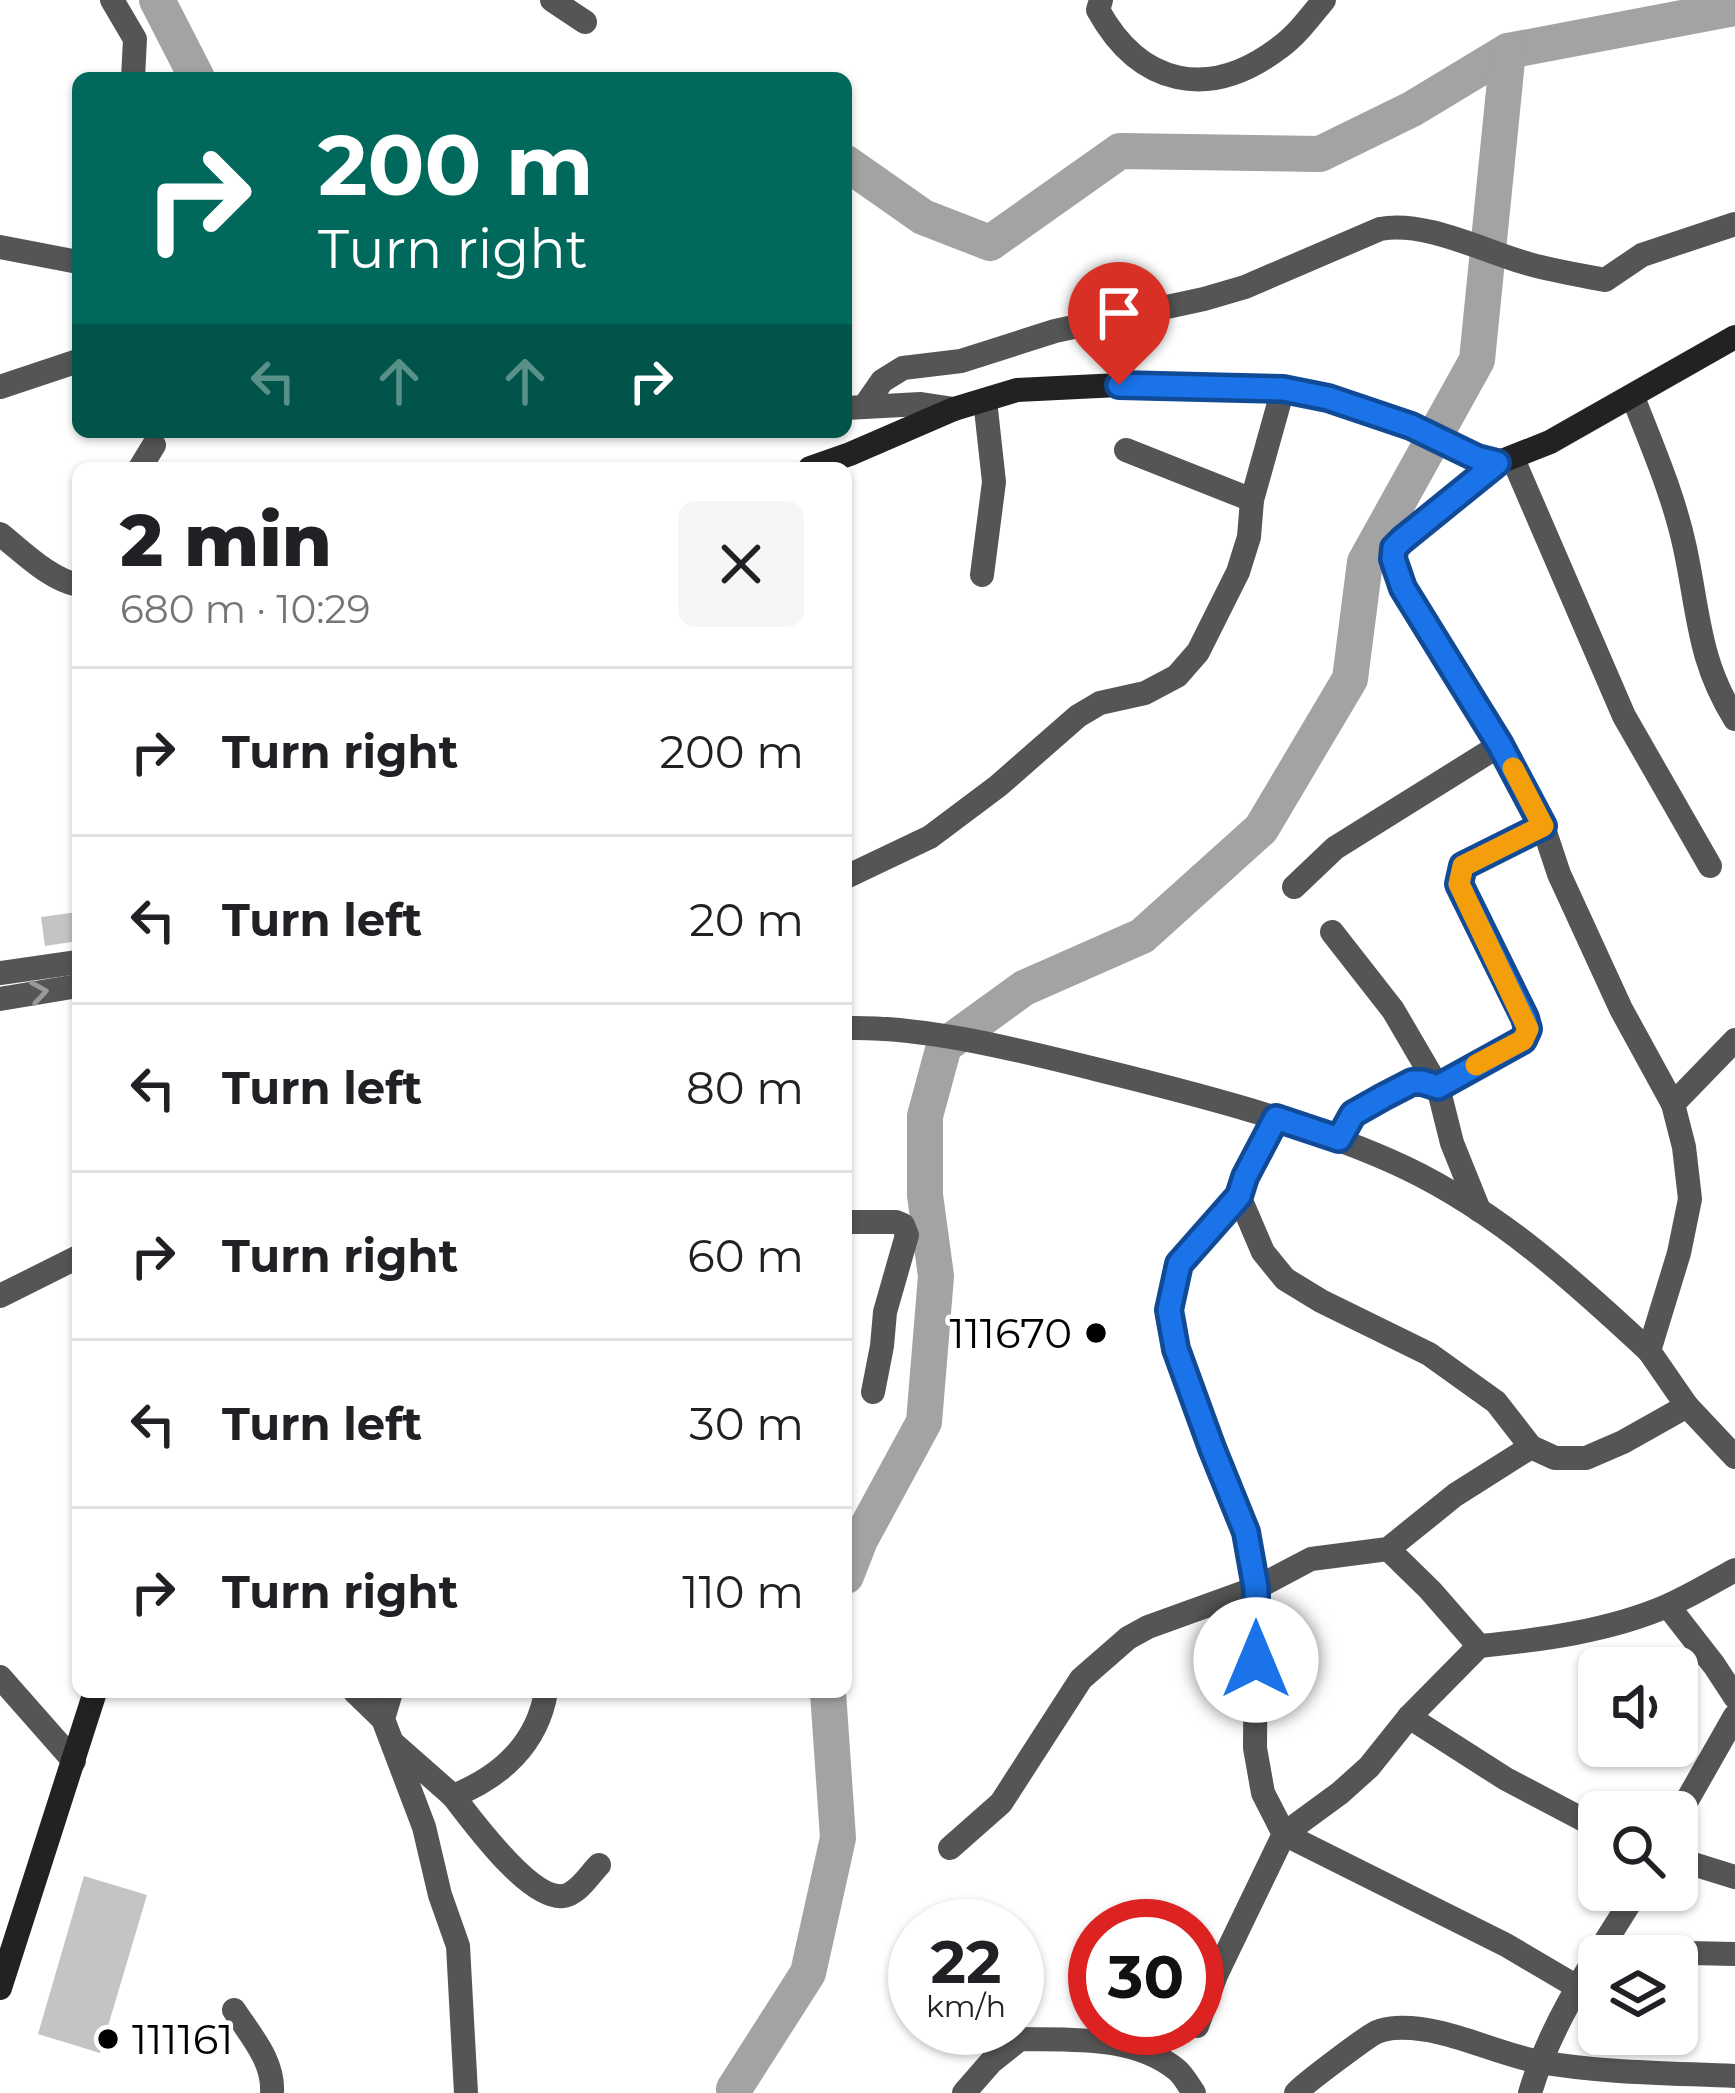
<!DOCTYPE html>
<meta charset="utf-8">
<style>
:root{--surface:#fff;--page:#f6f6f6;--text:#202124;--muted:#757577;--line:#e0e0e0}
body{margin:0;font-family:Montserrat,sans-serif;background:var(--page);color:var(--text);height:100vh;display:flex;flex-direction:column;font-size:45px;white-space:nowrap}
*{box-sizing:border-box;margin:0}
p{font-size:39px;color:var(--muted)}
.icon{flex:none;width:66px;height:66px;fill:none;stroke:currentColor;stroke-width:2;stroke-linecap:round;stroke-linejoin:round}
.map{position:relative;flex:1;overflow:hidden}
.side{position:absolute;left:72px;top:462px;width:780px;height:1236px;display:flex;flex-direction:column;background:var(--surface);border-radius:18px;box-shadow:0 3px 9px #0004}
.side>*{flex:none}
.top-card{position:absolute;left:72px;top:72px;width:780px;height:366px;border-radius:18px;box-shadow:0 3px 9px #0004;background:#00695c;color:#fff;overflow:hidden}
.tools{position:absolute;left:1578px;top:1647px;display:grid;gap:24px}
.tools a{display:grid;place-items:center;width:120px;height:120px;border-radius:18px;background:var(--surface);box-shadow:0 3px 9px #0004;font-size:60px}
.speed{position:absolute;left:888px;top:1899px;display:flex;gap:24px;font-size:60px;font-weight:700;text-align:center}
.speed>*{display:grid;place-content:center;width:156px;height:156px;border-radius:50%;background:var(--surface);box-shadow:0 3px 9px #0004;line-height:1}
.speed small{font-size:30px;font-weight:400}
.speed .limit{border:18px solid #d22;background:#fff;color:#111}
.pin{position:absolute;display:grid;place-items:center;width:102px;height:102px;color:#fff;margin:-123px -51px;border-radius:50% 50% 50% 0;rotate:-45deg;box-shadow:0 0 12px #0007}
.pin .icon{rotate:45deg}
.me{position:absolute;width:132px;margin:-66px;rotate:0deg;stroke-linejoin:round;filter:drop-shadow(0 0 9px #0008)}
.turn{display:flex;align-items:center;gap:42px;height:252px;padding:0 48px;font-size:54px}
.turn .icon{width:156px;height:156px;stroke-width:2.5}
.turn b{display:block;font-size:84px;line-height:102px}
.lanes{display:flex;align-items:center;height:114px;padding:0 48px;background:#0003;justify-content:center;gap:60px;direction:ltr}
.lanes .off{opacity:.35}
.round{display:grid;place-items:center;flex:none;width:126px;height:126px;border-radius:18px;background:var(--page)}
.headline{display:flex;align-items:center;justify-content:space-between;height:204px;padding:0 48px}
h1{font-size:72px;font-weight:800;line-height:90px}
ul{padding:0;list-style:none}
li{display:flex;align-items:center;gap:36px;height:168px;padding:0 48px;border-top:3px solid var(--line)}
li div{flex:1}
li b{display:block;font-size:45px}
li em{font-style:normal}
.map>svg:first-child{display:block}
</style>
<div class="map">
<svg width="1735" height="2093" viewBox="0 0 1735 2093">
<rect width="100%" height="100%" fill="#fff"/>
<g fill="none" stroke-linecap="round" stroke-linejoin="round">
<g stroke="#a3a3a3" stroke-width="36">
<path d="M157,0L197,78"/>
<path d="M846,163L923,217L990,243L1120,151L1320,154L1412,109L1508,51L1735,8"/>
<path d="M846,1576L860,1540L924,1422L936,1276L925,1195V1116L944,1046L1024,988L1142,936L1261,829L1350,679L1365,562L1477,360L1508,51"/>
<path d="M735,2093L734,2089L808,1973L838,1838L828,1692"/>
</g>
</g>
<g fill="#c4c4c4">
<path d="M78,912V941L45,946L41,917Z"/>
<path d="M84,1876L147,1895L100,2053L38,2034Z"/>
</g>
<g fill="none" stroke-linecap="round" stroke-linejoin="round">
<g stroke="#555" stroke-width="24">
<path d="M112,0L135,39L133,78"/>
<path d="M552,0L585,22"/>
<path d="M1101,0L1098,10C1140,86 1209,101 1279,48C1297,35 1310,17 1324,0"/>
<path d="M0,247L78,262"/>
<path d="M0,387L78,361"/>
<path d="M1633,397C1652,446 1674,496 1685,548C1699,613 1698,660 1735,719"/>
<path d="M864,407L882,381L903,368L961,361L1055,331L1204,299L1245,287L1380,229C1425,220 1485,252 1529,264C1554,271 1579,275 1605,280L1642,255L1735,224"/>
<path d="M846,408L921,404L954,409"/>
<path d="M1126,450L1252,500"/>
<path d="M1513,459L1624,716L1710,866"/>
<path d="M1497,463L1402,540C1387,555 1397,571 1403,588L1513,768L1543,826L1559,874L1621,1009L1673,1104L1684,1147L1690,1199L1679,1253L1649,1351L1687,1406L1735,1457"/>
<path d="M140,468L154,445"/>
<path d="M0,534C23,552 49,579 78,585"/>
<path d="M982,575L994,482L985,400"/>
<path d="M846,877L930,837L998,786L1078,716L1100,703L1145,693L1177,676L1198,652L1238,572L1249,537L1252,500L1283,389"/>
<path d="M1294,887L1335,848L1500,745"/>
<path d="M1332,932L1393,1010L1438,1087L1452,1143L1479,1210"/>
<path d="M846,1028C926,1026 1018,1050 1095,1069C1156,1084 1216,1099 1276,1118"/>
<path d="M1673,1104L1735,1040"/>
<path d="M1339,1139L1353,1114L1383,1097L1411,1082H1422L1438,1087L1523,1040L1528,1029L1525,1018L1459,884L1463,866L1543,826"/>
<path d="M1239,1196L1263,1252L1285,1279L1321,1301L1429,1354L1496,1402L1531,1447L1555,1458H1586L1623,1442L1687,1406"/>
<path d="M846,1222H896L903,1225L907,1235L885,1312L882,1346L873,1392"/>
<path d="M0,1296L78,1257"/>
<path d="M1388,1549L1430,1590L1479,1646C1541,1640 1609,1631 1667,1606C1690,1596 1713,1582 1735,1570"/>
<path d="M1668,1606L1714,1665L1735,1697"/>
<path d="M1479,1646L1409,1717L1369,1767L1340,1793L1284,1834L1263,1793L1255,1748L1256,1588L1246,1532L1212,1448L1176,1349L1169,1310L1179,1264L1239,1196L1245,1177L1276,1118C1320,1133 1364,1148 1406,1168C1498,1212 1575,1282 1649,1351"/>
<path d="M0,1677L74,1761"/>
<path d="M355,1692L383,1719"/>
<path d="M391,1692L383,1719L424,1827L440,1895L458,1946L466,2093"/>
<path d="M1409,1717L1506,1779L1599,1828"/>
<path d="M394,1744L453,1796C501,1777 537,1744 546,1692"/>
<path d="M453,1796C472,1820 529,1900 563,1896C578,1894 589,1875 599,1865"/>
<path d="M1677,1818L1735,1716"/>
<path d="M950,1848L1001,1803L1081,1679L1128,1638L1148,1627L1256,1588L1311,1559L1388,1549L1455,1495L1531,1447"/>
<path d="M1677,1859L1735,1877"/>
<path d="M1604,1944L1643,1952L1735,1954"/>
<path d="M234,2010C251,2036 274,2061 272,2093"/>
<path d="M1197,2026L1216,1975L1284,1834L1506,1945L1579,1988"/>
<path d="M964,2093L991,2062L1020,2039C1072,2040 1134,2035 1177,2070C1184,2076 1189,2086 1194,2093"/>
<path d="M1296,2093C1301,2086 1369,2035 1377,2032C1381,2030 1391,2028 1395,2028C1444,2025 1492,2053 1540,2062C1603,2073 1671,2073 1735,2076"/>
<path d="M1530,2093C1551,2021 1598,1954 1638,1890"/>
</g>
<g stroke="#555" stroke-width="24">
<path d="M0,973L78,962"/>
<path d="M0,999L78,986"/>
</g>
<g stroke="#222" stroke-width="24">
<path d="M810,468L850,454L954,409L1017,390L1119,385L1283,389L1328,397L1411,426L1477,458L1497,463L1550,442L1735,337"/>
<path d="M0,1988L95,1692"/>
</g>
</g>
<defs><path id="oneway-chevron" d="M-2-3.5L2.5 0L-2 3.5" fill="none" stroke-width="1.6" stroke-linecap="round" stroke-linejoin="round" transform="scale(3)"/></defs>
<use stroke="#999" href="#oneway-chevron" transform="translate(39 992) rotate(-9)"/>
<g fill="none" stroke-linecap="round" stroke-linejoin="round">
<g stroke="#114b97" stroke-width="30">
<path id="route" d="M1119,385L1283,389L1328,398L1411,426L1477,458L1497,463L1402,540L1394,548L1393,559L1403,588L1500,745L1543,826L1463,866L1459,884L1525,1018L1528,1029L1523,1040L1438,1087L1422,1082H1412L1383,1097L1353,1114L1339,1139L1276,1118L1245,1177L1239,1196L1179,1264L1169,1310L1176,1349L1212,1448L1246,1532L1256,1588V1660"/>
</g>
<use href="#route" stroke="#1a73e8" stroke-width="21"/>
<path stroke="#f59e0b" stroke-width="21" d="M1476,1065L1523,1040L1528,1029L1459,884L1463,866L1543,826L1513,768"/>
</g>
<g fill="#000" stroke="#fff" stroke-width="4.5">
<circle cx="1096" cy="1333" r="12"/>
<circle cx="108" cy="2039" r="12"/>
</g>
<g text-anchor="middle" stroke-width="9" stroke-linejoin="round" paint-order="stroke">
<g font-size="42" fill="#000" stroke="#fff" text-anchor="end">
<text x="1072" y="1348">111670</text>
<text x="132" y="2054" text-anchor="start">111161</text>
</g>
</g>
</svg>
<div class="tools">
<a><svg class="icon" aria-label="sound" viewBox="0 0 24 24"><path d="M4 9h4l5-4v14l-5-4H4zM17 9q2 3 0 6"/></svg></a>
<a><svg class="icon" aria-label="search" viewBox="0 0 24 24"><circle cx="10" cy="10" r="6"/><path d="M15 15l6 6"/></svg></a>
<a><svg class="icon" aria-label="layers" viewBox="0 0 24 24"><path d="M12 4l9 5-9 5-9-5zM3 14l9 5 9-5"/></svg></a>
</div>
<div class="speed"><div>22<small>km/h</small></div><div class="limit">30</div></div>
<div class="pin" style="left:1119px;top:385px;background:#d93025"><svg class="icon" aria-label="arrive" viewBox="0 0 24 24"><path d="M6 21V4h12l-3 4 3 4H6"/></svg></div>
<svg class="me" style="left:1256px;top:1660px" viewBox="-20 -20 40 40"><circle r="19" fill="#fff"/><path d="M0-13L10 11 0 6-10 11z" fill="#1a73e8"/></svg>
<div class="top-card">
<div class="turn"><svg class="icon" aria-label="right" viewBox="0 0 24 24"><path d="M7 20v-9h11M14 6l5 5-5 5"/></svg><div><b>200 m</b>Turn right</div></div>
<div class="lanes"><svg class="icon off" aria-label="left" viewBox="0 0 24 24"><path d="M17 20v-9H6M10 6l-5 5 5 5"/></svg><svg class="icon off" aria-label="ahead" viewBox="0 0 24 24"><path d="M12 20V5M6 11l6-6 6 6"/></svg><svg class="icon off" aria-label="ahead" viewBox="0 0 24 24"><path d="M12 20V5M6 11l6-6 6 6"/></svg><svg class="icon" aria-label="right" viewBox="0 0 24 24"><path d="M7 20v-9h11M14 6l5 5-5 5"/></svg></div>
</div>
<section class="side">
<div class="headline"><div><h1>2 min</h1><p>680 m · 10:29</p></div><a class="round"><svg class="icon" aria-label="close" viewBox="0 0 24 24"><path d="M6 6l12 12M18 6L6 18"/></svg></a></div>
<ul>
<li><svg class="icon" aria-label="right" viewBox="0 0 24 24"><path d="M7 20v-9h11M14 6l5 5-5 5"/></svg><div><b>Turn right</b></div><em>200 m</em></li>
<li><svg class="icon" aria-label="left" viewBox="0 0 24 24"><path d="M17 20v-9H6M10 6l-5 5 5 5"/></svg><div><b>Turn left</b></div><em>20 m</em></li>
<li><svg class="icon" aria-label="left" viewBox="0 0 24 24"><path d="M17 20v-9H6M10 6l-5 5 5 5"/></svg><div><b>Turn left</b></div><em>80 m</em></li>
<li><svg class="icon" aria-label="right" viewBox="0 0 24 24"><path d="M7 20v-9h11M14 6l5 5-5 5"/></svg><div><b>Turn right</b></div><em>60 m</em></li>
<li><svg class="icon" aria-label="left" viewBox="0 0 24 24"><path d="M17 20v-9H6M10 6l-5 5 5 5"/></svg><div><b>Turn left</b></div><em>30 m</em></li>
<li><svg class="icon" aria-label="right" viewBox="0 0 24 24"><path d="M7 20v-9h11M14 6l5 5-5 5"/></svg><div><b>Turn right</b></div><em>110 m</em></li>
</ul>
</section>
</div>
